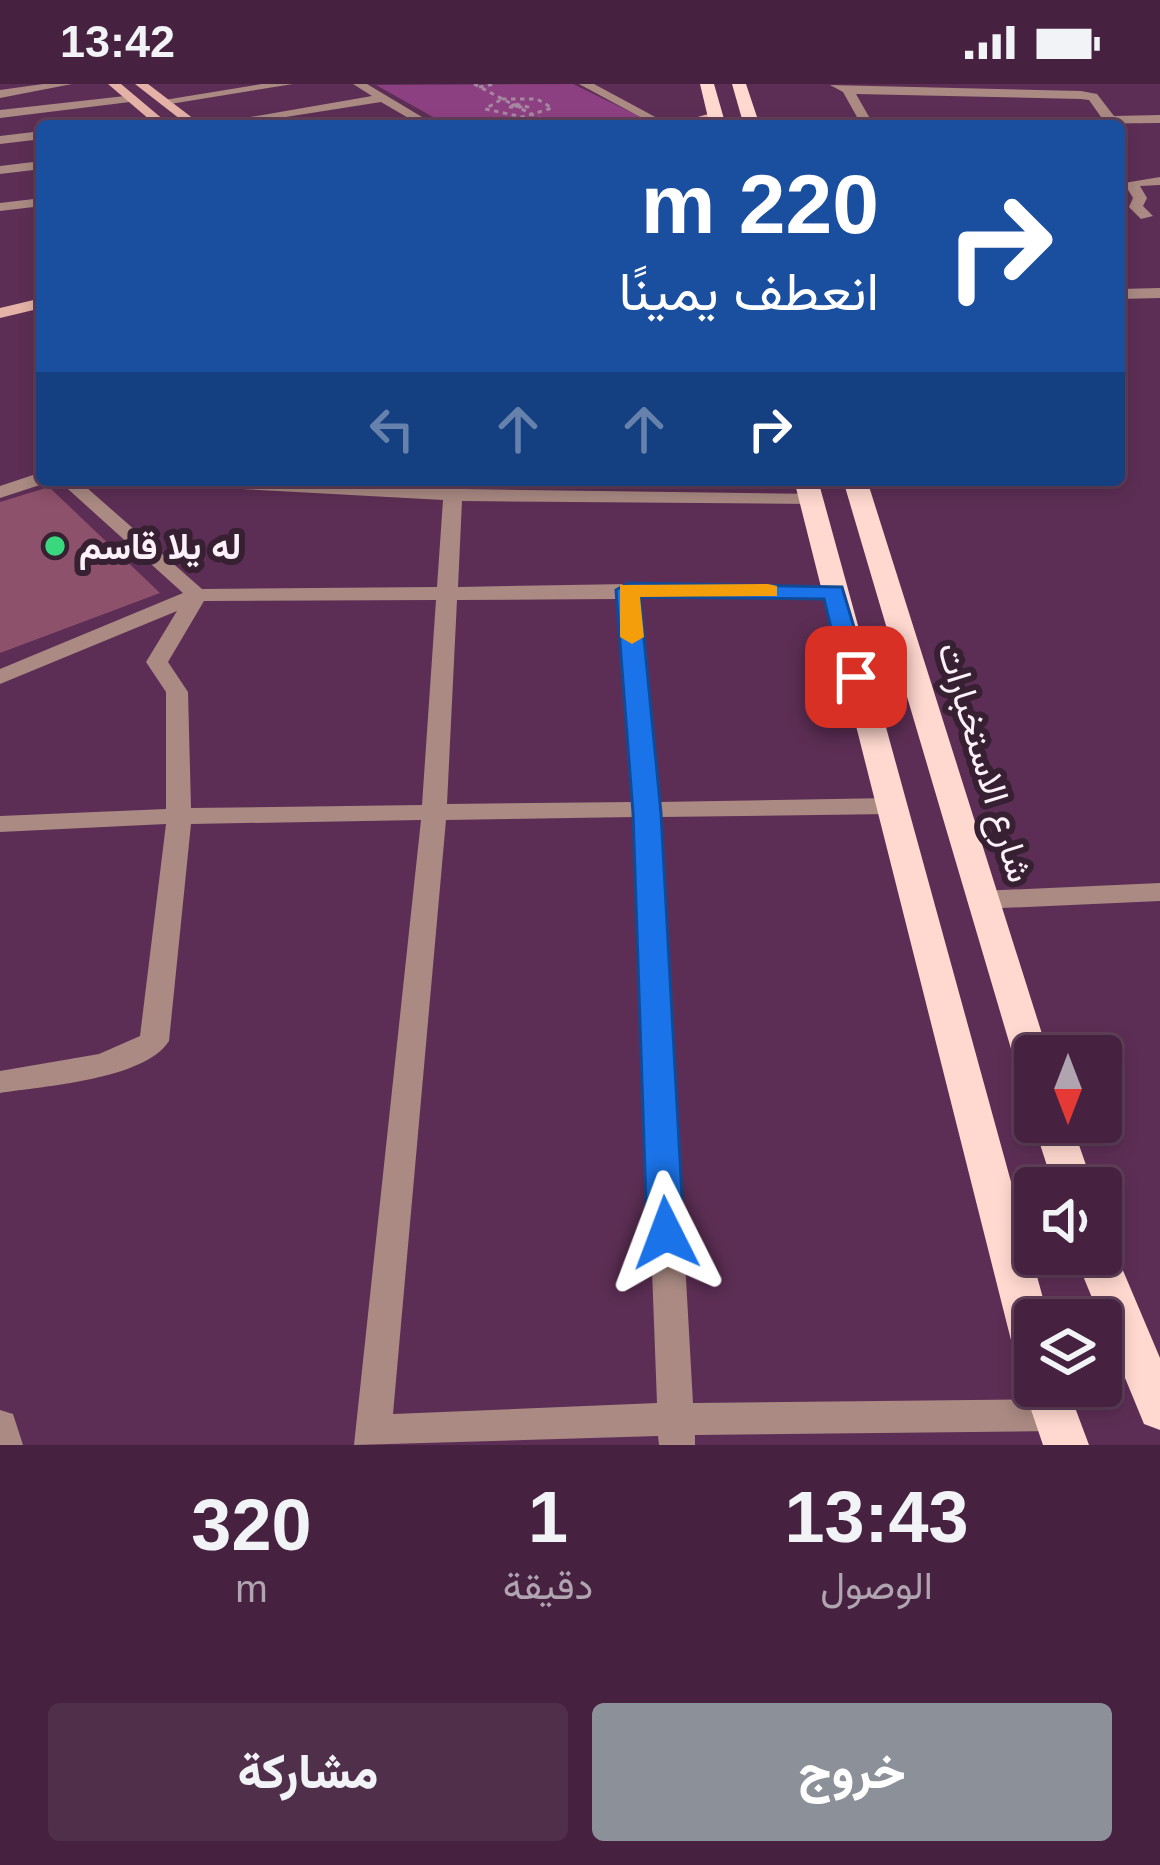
<!DOCTYPE html>
<html lang="ar">
<meta charset="utf-8">
<style>
:root{--surface:#462240;--page:#502f4b;--text:#f1f3f6;--muted:#b0a4b1;--line:#5e3f59;--accent:#8c9099}
body{margin:0;font-family:Helvetica,Vazirmatn,sans-serif;background:var(--page);color:var(--text);direction:rtl;height:100vh;display:flex;flex-direction:column;font-size:45px;white-space:nowrap}
*{box-sizing:border-box;margin:0}
p{font-size:39px;color:var(--muted)}
.icon{flex:none;width:66px;height:66px;fill:none;stroke:currentColor;stroke-width:2;stroke-linecap:round;stroke-linejoin:round}
.map{position:relative;height:1361px;overflow:hidden;direction:ltr}
.side{display:flex;flex-direction:column;background:var(--surface);flex:1}
.side>*{flex:none}
.hud{position:absolute;left:36px;top:36px;width:1089px;height:366px;border-radius:12px;box-shadow:0 6px 18px #0003,0 0 0 3px var(--line);direction:rtl;background:#1a4fa0;color:#fff;overflow:hidden}
.needle{width:78px;rotate:180deg}
.controls{position:absolute;left:1014px;top:951px;display:grid;gap:24px}
.controls a{display:grid;place-items:center;width:108px;height:108px;border-radius:12px;background:var(--surface);box-shadow:0 6px 18px #0003,0 0 0 3px var(--line);font-size:60px}
.pin{position:absolute;display:grid;place-items:center;width:102px;height:102px;color:#fff;margin:-51px;border-radius:24px;box-shadow:0 6px 18px #0006}
.me{position:absolute;width:132px;margin:-66px;rotate:357deg;stroke-linejoin:round;filter:drop-shadow(0 0 9px #0008)}
.turn{display:flex;align-items:center;gap:42px;height:252px;padding:0 48px;font-size:54px}
.turn .icon{width:156px;height:156px;stroke-width:2.5}
.turn b{display:block;font-size:84px;line-height:102px}
.lanes{display:flex;align-items:center;height:114px;padding:0 48px;background:#0003;justify-content:center;gap:60px;direction:ltr}
.lanes .off{opacity:.35}
.eta{display:flex;justify-content:space-evenly;align-items:center;height:204px;text-align:center}
.eta b{font-size:72px;font-weight:800;line-height:84px}
.primary-button{display:flex;gap:24px;margin-top:auto;padding:24px 48px}
.primary-button a{flex:1;height:138px;border-radius:12px;background:var(--accent);color:#fff;font-size:48px;font-weight:800;line-height:138px;text-align:center}
.primary-button a+a{background:var(--page);color:var(--text)}
.status{display:flex;justify-content:space-between;align-items:center;height:84px;padding:0 60px;background:var(--surface);direction:ltr}
.status svg{height:33px;fill:currentColor}
.map>svg:first-child{display:block}
</style>
<div class="status"><b>13:42</b><svg viewBox="0 0 49 12"><path d="M0 12V9h3v3zM5 12V6h3v6zM10 12V3h3v9zM15 12V0h3v12zM26 1h20v11H26zM47 4h2v5h-2z"/></svg></div>
<div class="map">
<svg width="1160" height="1361" viewBox="0 0 1160 1361">
<rect width="100%" height="100%" fill="#5d2e55"/>
<path fill="#8d4081" d="M573,0L655,40L449,42L376,1Z"/>
<path fill="#8e516b" d="M49,403L160,509L0,569V418Z"/>
<g fill="none" stroke-linecap="round" stroke-linejoin="round">
<g stroke="#a687a0" stroke-width="3" stroke-dasharray="4.5 4.5" stroke-linecap="butt">
<path d="M474,0L554,42"/>
<path d="M479,3L495,0"/>
<path d="M502,15H537L552,24L523,33L485,25Z"/>
<path d="M516,20L528,23H508Z"/>
</g>
<g fill="#aa8a83" fill-rule="evenodd">
<path d="M43,0H72L0,14V6Z"/>
<path d="M262,0H293L164,21L158,17Z"/>
<path d="M353,0H367L437,42H422L381,18L229,42H199L372,12Z"/>
<path d="M579,0H594L672,42H657Z"/>
<path d="M830,1L1081,7L1097,10L1114,32L1160,31V39L862,42L843,8ZM856,10L1081,15L1089,16L1101,33L872,38Z"/>
<path d="M134,11L130,18L0,34V26Z"/>
<path d="M162,34L158,41L111,42L117,38Z"/>
<path d="M42,47V55L0,60V52Z"/>
<path d="M42,77V85L0,90V82Z"/>
<path d="M1160,93V101L1140,102L1147,114L1143,122L1153,132L1141,135L1129,123L1133,114L1124,99Z"/>
<path d="M42,114V122L0,127V119Z"/>
<path d="M1160,204V214L1119,215V205Z"/>
<path d="M42,388V396L49,398L0,414V402Z"/>
<path d="M58,396H78L202,505L437,503L443,416L187,402L178,396H287L444,405L445,396H463V405L818,410L821,414L811,420L462,417L458,503L628,500L841,503L844,507L841,511L834,513L639,514L658,718L890,714L902,722L890,730L660,733L693,1319L1053,1315L1066,1320L1071,1331L1066,1342L1053,1347L695,1351V1361H659L658,1352L354,1361L421,736L191,740L169,957C144,996 43,1002 0,1009V987L99,970L140,952L166,740L0,748V732L166,725V608L146,578L177,527L0,600V585L183,509ZM618,515L634,718L447,720L457,516ZM436,516L422,721L191,724L188,608L168,578L204,517ZM635,733L657,1319L393,1330L446,736Z"/>
<path d="M1160,799V817L980,825L971,822L967,816L971,810L980,807Z"/>
<path d="M0,1326L13,1330L23,1361H0Z"/>
</g>
<g fill="#e4b2a7" fill-rule="evenodd">
<path d="M108,0H121L171,42H157Z"/>
<path d="M135,0H148L203,42H189Z"/>
<path d="M715,28L719,35L689,42H667Z"/>
<path d="M42,214V224L0,234V224Z"/>
</g>
<g fill="#ffd8cf" fill-rule="evenodd">
<path d="M700,0H714L726,42H710Z"/>
<path d="M732,0H746L760,42H744Z"/>
<path d="M794,396H818L1049,1236H1035V1283L1020,1277L1013,1264Z"/>
<path d="M843,396H867L1049,972H1035V999L1022,995L1017,985Z"/>
<path d="M1035,1034V1038H1071L1094,1104H1054L1033,1038Z"/>
<path d="M1101,1155L1110,1158L1116,1170L1160,1274V1346L1144,1340L1074,1170H1101Z"/>
<path d="M1035,1286V1302H1067L1089,1361H1043L1023,1302Z"/>
</g>
</g>
<path fill="#1a73e8" stroke="#114b97" stroke-width="3" d="M628,499L842,503L869,593L856,601L843,593L824,515L640,513L661,729L684,1149L679,1159L666,1164L653,1159L647,1149L633,729L616,506Z"/>
<path fill="#f59e0b" d="M768,500L777,502V512L640,513L644,553L632,560L620,553V501Z"/>
<circle fill="#39d87f" stroke="#362032" stroke-width="4.5" cx="55" cy="462" r="12"/>
<g text-anchor="middle" stroke-width="12" stroke-linejoin="round" paint-order="stroke">
<g font-size="36" font-weight="bold" fill="#fcf0f9" stroke="#362032" text-anchor="start">
<text x="79" y="475">له يلا قاسم</text>
</g>
<g font-size="36" fill="#fcf0f9" stroke="#362032">
<text transform="translate(986 678) rotate(73)" y="13">شارع الاستخبارات</text>
</g>
</g>
</svg>
<div class="controls">
<a><svg class="needle" viewBox="-14 -14 28 28"><path d="M0-13l5 13h-10z" fill="#e53935"/><path d="M0 13l5-13h-10z" fill="#b0a4b1"/></svg></a>
<a><svg class="icon" aria-label="sound" viewBox="0 0 24 24"><path d="M4 9h4l5-4v14l-5-4H4zM17 9q2 3 0 6"/></svg></a>
<a><svg class="icon" aria-label="layers" viewBox="0 0 24 24"><path d="M12 4l9 5-9 5-9-5zM3 14l9 5 9-5"/></svg></a>
</div>
<div class="pin" style="left:856px;top:593px;background:#d93025"><svg class="icon" aria-label="arrive" viewBox="0 0 24 24"><path d="M6 21V4h12l-3 4 3 4H6"/></svg></div>
<svg class="me" style="left:666px;top:1149px" viewBox="-20 -20 40 40"><path d="M0-17L14 15 0 8-14 15z" fill="#1a73e8" stroke="#fff" stroke-width="4"/></svg>
<div class="hud">
<div class="turn"><svg class="icon" aria-label="right" viewBox="0 0 24 24"><path d="M7 20v-9h11M14 6l5 5-5 5"/></svg><div><b>220 m</b>انعطف يمينًا</div></div>
<div class="lanes"><svg class="icon off" aria-label="left" viewBox="0 0 24 24"><path d="M17 20v-9H6M10 6l-5 5 5 5"/></svg><svg class="icon off" aria-label="ahead" viewBox="0 0 24 24"><path d="M12 20V5M6 11l6-6 6 6"/></svg><svg class="icon off" aria-label="ahead" viewBox="0 0 24 24"><path d="M12 20V5M6 11l6-6 6 6"/></svg><svg class="icon" aria-label="right" viewBox="0 0 24 24"><path d="M7 20v-9h11M14 6l5 5-5 5"/></svg></div>
</div>
</div>
<section class="side">
<div class="eta">
<div><b>13:43</b><p>الوصول</p></div>
<div><b>1</b><p>دقيقة</p></div>
<div><b>320</b><p>m</p></div>
</div>
<div class="primary-button"><a>خروج</a><a>مشاركة</a></div>
</section>
